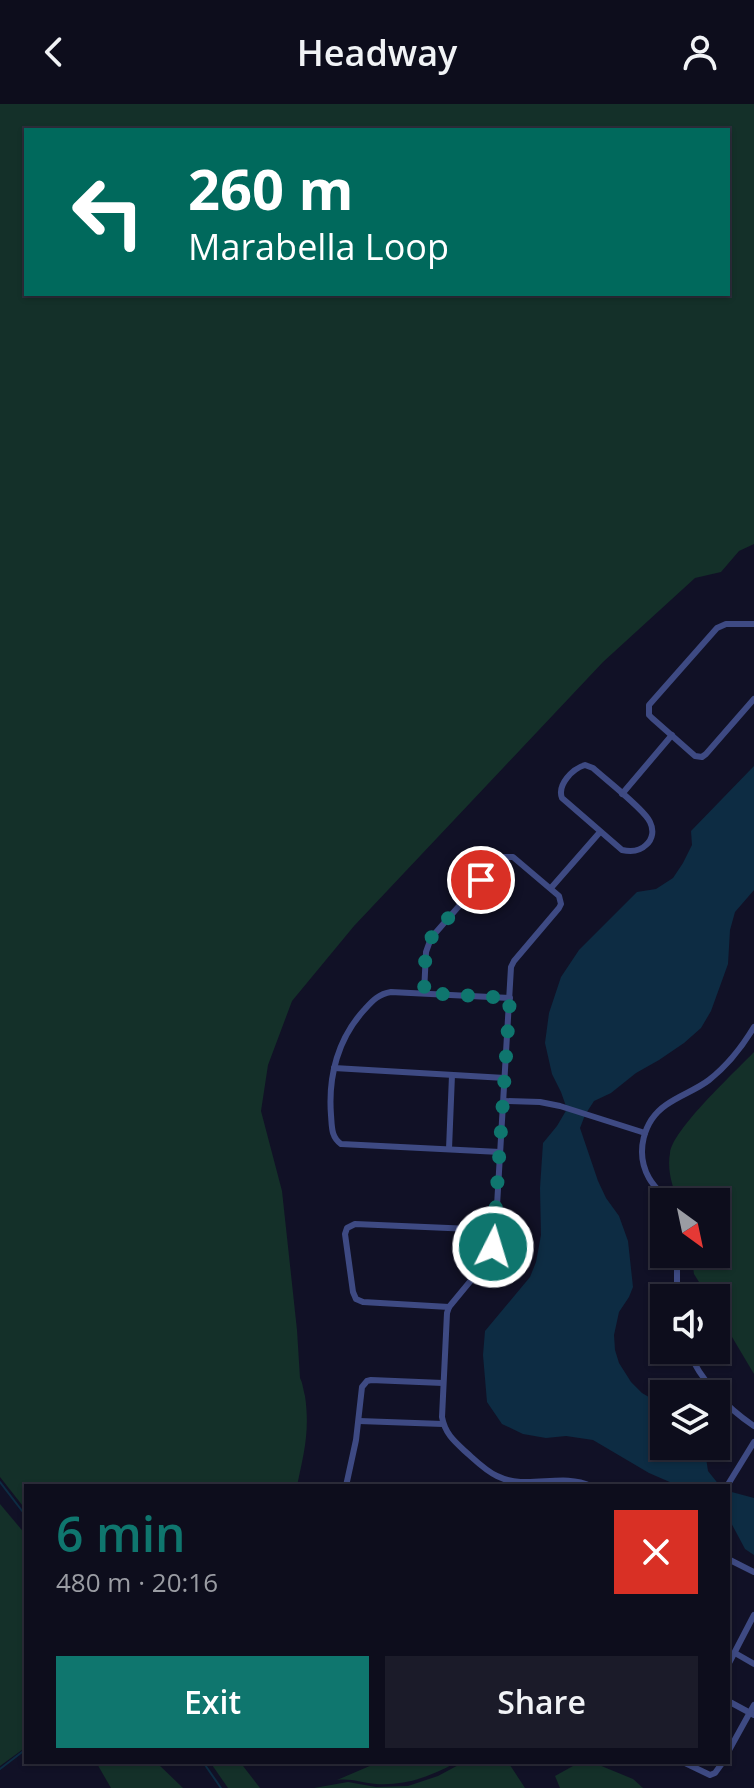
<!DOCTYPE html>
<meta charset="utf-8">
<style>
:root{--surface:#0d0d1c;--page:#1b1b29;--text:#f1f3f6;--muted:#9a9ca3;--line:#2d2d3b;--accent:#0f766e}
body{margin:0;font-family:"Open Sans",sans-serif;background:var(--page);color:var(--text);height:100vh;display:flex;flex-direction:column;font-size:30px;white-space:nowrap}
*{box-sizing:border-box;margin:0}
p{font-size:26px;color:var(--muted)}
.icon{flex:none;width:44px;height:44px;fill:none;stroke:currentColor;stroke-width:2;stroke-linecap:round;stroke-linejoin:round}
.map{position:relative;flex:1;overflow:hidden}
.panel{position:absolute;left:24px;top:1380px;width:706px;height:280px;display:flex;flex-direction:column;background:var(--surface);border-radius:0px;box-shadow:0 2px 6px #0004,0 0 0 2px var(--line)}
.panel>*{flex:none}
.top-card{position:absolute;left:24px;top:24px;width:706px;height:168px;border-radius:0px;box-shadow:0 2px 6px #0004,0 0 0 2px var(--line);background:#00695c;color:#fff;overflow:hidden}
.needle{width:52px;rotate:147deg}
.tools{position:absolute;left:650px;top:1084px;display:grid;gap:16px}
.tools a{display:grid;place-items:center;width:80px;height:80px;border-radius:0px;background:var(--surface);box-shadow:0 2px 6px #0004,0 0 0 2px var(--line);font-size:40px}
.pin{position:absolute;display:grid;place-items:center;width:68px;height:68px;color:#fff;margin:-34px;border:4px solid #fff;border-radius:50%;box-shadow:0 2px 8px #0007}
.me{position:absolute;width:88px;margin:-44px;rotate:5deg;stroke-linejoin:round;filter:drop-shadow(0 0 6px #0008)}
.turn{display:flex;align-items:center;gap:28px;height:168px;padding:0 32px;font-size:36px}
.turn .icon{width:104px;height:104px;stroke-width:2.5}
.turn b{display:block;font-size:56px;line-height:68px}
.round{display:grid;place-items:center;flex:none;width:84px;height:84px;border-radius:0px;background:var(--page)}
.head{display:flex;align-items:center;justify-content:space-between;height:136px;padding:0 32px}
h1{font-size:48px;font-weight:600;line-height:60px;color:var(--accent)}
.button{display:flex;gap:16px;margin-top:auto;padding:16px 32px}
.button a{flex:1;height:92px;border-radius:0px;background:var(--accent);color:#fff;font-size:32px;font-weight:600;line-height:92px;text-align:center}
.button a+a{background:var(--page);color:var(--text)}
header{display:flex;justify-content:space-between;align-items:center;height:104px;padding:0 32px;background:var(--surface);font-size:36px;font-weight:600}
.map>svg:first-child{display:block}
</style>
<header><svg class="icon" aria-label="back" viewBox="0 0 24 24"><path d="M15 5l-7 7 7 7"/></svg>Headway<svg class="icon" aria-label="person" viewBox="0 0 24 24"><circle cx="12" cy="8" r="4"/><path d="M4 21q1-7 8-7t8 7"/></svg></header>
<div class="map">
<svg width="754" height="1684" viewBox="0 0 754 1684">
<rect width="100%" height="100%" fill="#111126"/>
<g fill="#143029" fill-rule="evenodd">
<path d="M0,0H754V440L739,447L721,468L695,474L603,558L354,822L292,897L268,961L261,1007L282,1087L297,1226L300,1274C303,1280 303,1285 305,1292C310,1327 304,1349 297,1382H26V1406L0,1373ZM728,26V190H26V26Z"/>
<path d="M754,948V1270L716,1206V1194H709L694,1170L691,1150H716V1098H679C672,1083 667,1066 670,1049C673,1025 735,968 754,948Z"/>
<path d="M0,1400L26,1431V1643L0,1662Z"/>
<path d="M96,1658H156L183,1684H111Z"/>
<path d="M210,1658H240L260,1684H228Z"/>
<path d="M379,1658H457C432,1672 406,1682 376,1680C363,1679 351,1674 337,1676Z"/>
<path d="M464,1658H508L525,1684H314L348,1678L376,1683L408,1682L438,1672Z"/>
<path d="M599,1661L633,1675L643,1684H560L555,1672L573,1662Z"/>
</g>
<g fill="#0d2c43">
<path d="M754,662V786L735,808L730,826L728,860L711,907L701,924L684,939L659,956L636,969L611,989L594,997L585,1011L580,1024L598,1077L606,1094L619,1112L628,1137L633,1183L629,1193L619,1208L614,1231L615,1246L619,1259L631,1278L642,1289L659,1299L664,1305V1342H698L705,1347L708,1367L720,1382H679L649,1369L593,1336L566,1332L546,1334L523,1330L502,1320L487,1298L483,1251L485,1227L530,1173L536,1158L541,1131L540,1084L543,1039L557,1022L567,1005L561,988L552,970L545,939L549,909L561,873L579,846L637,788L656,785L673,774L683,759L692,741L691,727Z"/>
<path d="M728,1387L754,1394V1451L745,1445L728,1413Z"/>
</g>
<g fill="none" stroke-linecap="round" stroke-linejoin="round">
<g stroke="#0d2c43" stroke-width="2">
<path d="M0,1378L26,1412"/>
<path d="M203,1658L221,1684"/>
<path d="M0,1665L26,1645"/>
</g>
<g stroke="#3e4a83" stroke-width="6">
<path d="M754,520H726L717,524L649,601V611L652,614L695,652L702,653L706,650L754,595"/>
<path d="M585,661L593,664C605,675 645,706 650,718C654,726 653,735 646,741C639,748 631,748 622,746L562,694C557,681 572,665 585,661Z"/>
<path d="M622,690L672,631"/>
<path d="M551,784L600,728"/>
<path d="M424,889L426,848L431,834L502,753H513L559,792L561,800L559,804L514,857L511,863L495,1136L487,1157L449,1203L447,1209L442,1313C445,1330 455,1338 467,1349C476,1357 486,1367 497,1372C527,1387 561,1368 591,1382"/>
<path d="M334,964L505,974"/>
<path d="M504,997L540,998L560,1002L645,1029"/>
<path d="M449,1045L452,971"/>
<path d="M500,1048L341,1040C331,1033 332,1023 331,1011C328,972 338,934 365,905C373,896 379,890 391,888L510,894"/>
<path d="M669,1098C662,1090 654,1083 649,1074C635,1049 643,1017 666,1001C680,991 696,986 709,976C728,961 742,943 754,923"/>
<path d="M677,1150V1194"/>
<path d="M449,1203L363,1198L356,1195L353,1188L345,1130L347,1124L355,1120L495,1126"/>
<path d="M664,1227L662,1232L664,1242"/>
<path d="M666,1246C673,1255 680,1257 690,1252"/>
<path d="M688,1246C700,1276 727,1304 754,1322"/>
<path d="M359,1317L443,1320"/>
<path d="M346,1382L356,1336L362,1283L367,1277L371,1276L443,1279"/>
<path d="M727,1382L754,1338"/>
<path d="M728,1455L754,1468"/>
<path d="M735,1549L754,1560"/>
<path d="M728,1561L754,1511"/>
<path d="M728,1597L754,1611"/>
<path d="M728,1648L754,1601"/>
<path d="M683,1658L710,1671L715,1669L723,1658"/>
</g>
</g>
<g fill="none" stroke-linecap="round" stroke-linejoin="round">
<path stroke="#0f766e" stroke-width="14" stroke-dasharray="0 25.2" d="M481,776L431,834C423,851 425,871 424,889L510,894L493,1143"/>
</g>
</svg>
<div class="tools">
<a><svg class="needle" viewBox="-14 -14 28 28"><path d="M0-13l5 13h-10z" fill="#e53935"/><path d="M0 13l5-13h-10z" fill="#9a9ca3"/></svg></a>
<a><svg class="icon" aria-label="sound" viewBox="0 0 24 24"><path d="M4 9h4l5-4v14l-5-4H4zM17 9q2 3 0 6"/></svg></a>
<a><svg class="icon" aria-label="layers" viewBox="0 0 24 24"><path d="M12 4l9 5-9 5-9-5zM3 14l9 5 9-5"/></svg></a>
</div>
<div class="pin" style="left:481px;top:776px;background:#d93025"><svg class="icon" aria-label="arrive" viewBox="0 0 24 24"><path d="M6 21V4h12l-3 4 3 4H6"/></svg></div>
<svg class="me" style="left:493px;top:1143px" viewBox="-20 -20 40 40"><circle r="17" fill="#0f766e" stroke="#fff" stroke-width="3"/><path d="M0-11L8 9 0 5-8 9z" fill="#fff"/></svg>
<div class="top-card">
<div class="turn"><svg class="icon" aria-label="left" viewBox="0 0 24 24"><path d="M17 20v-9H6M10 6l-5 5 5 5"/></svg><div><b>260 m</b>Marabella Loop</div></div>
</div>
<section class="panel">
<div class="head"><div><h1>6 min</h1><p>480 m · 20:16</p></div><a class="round" style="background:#d93025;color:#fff"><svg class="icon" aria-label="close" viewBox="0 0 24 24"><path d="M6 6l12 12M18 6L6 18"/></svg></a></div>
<div class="button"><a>Exit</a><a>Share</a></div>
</section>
</div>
